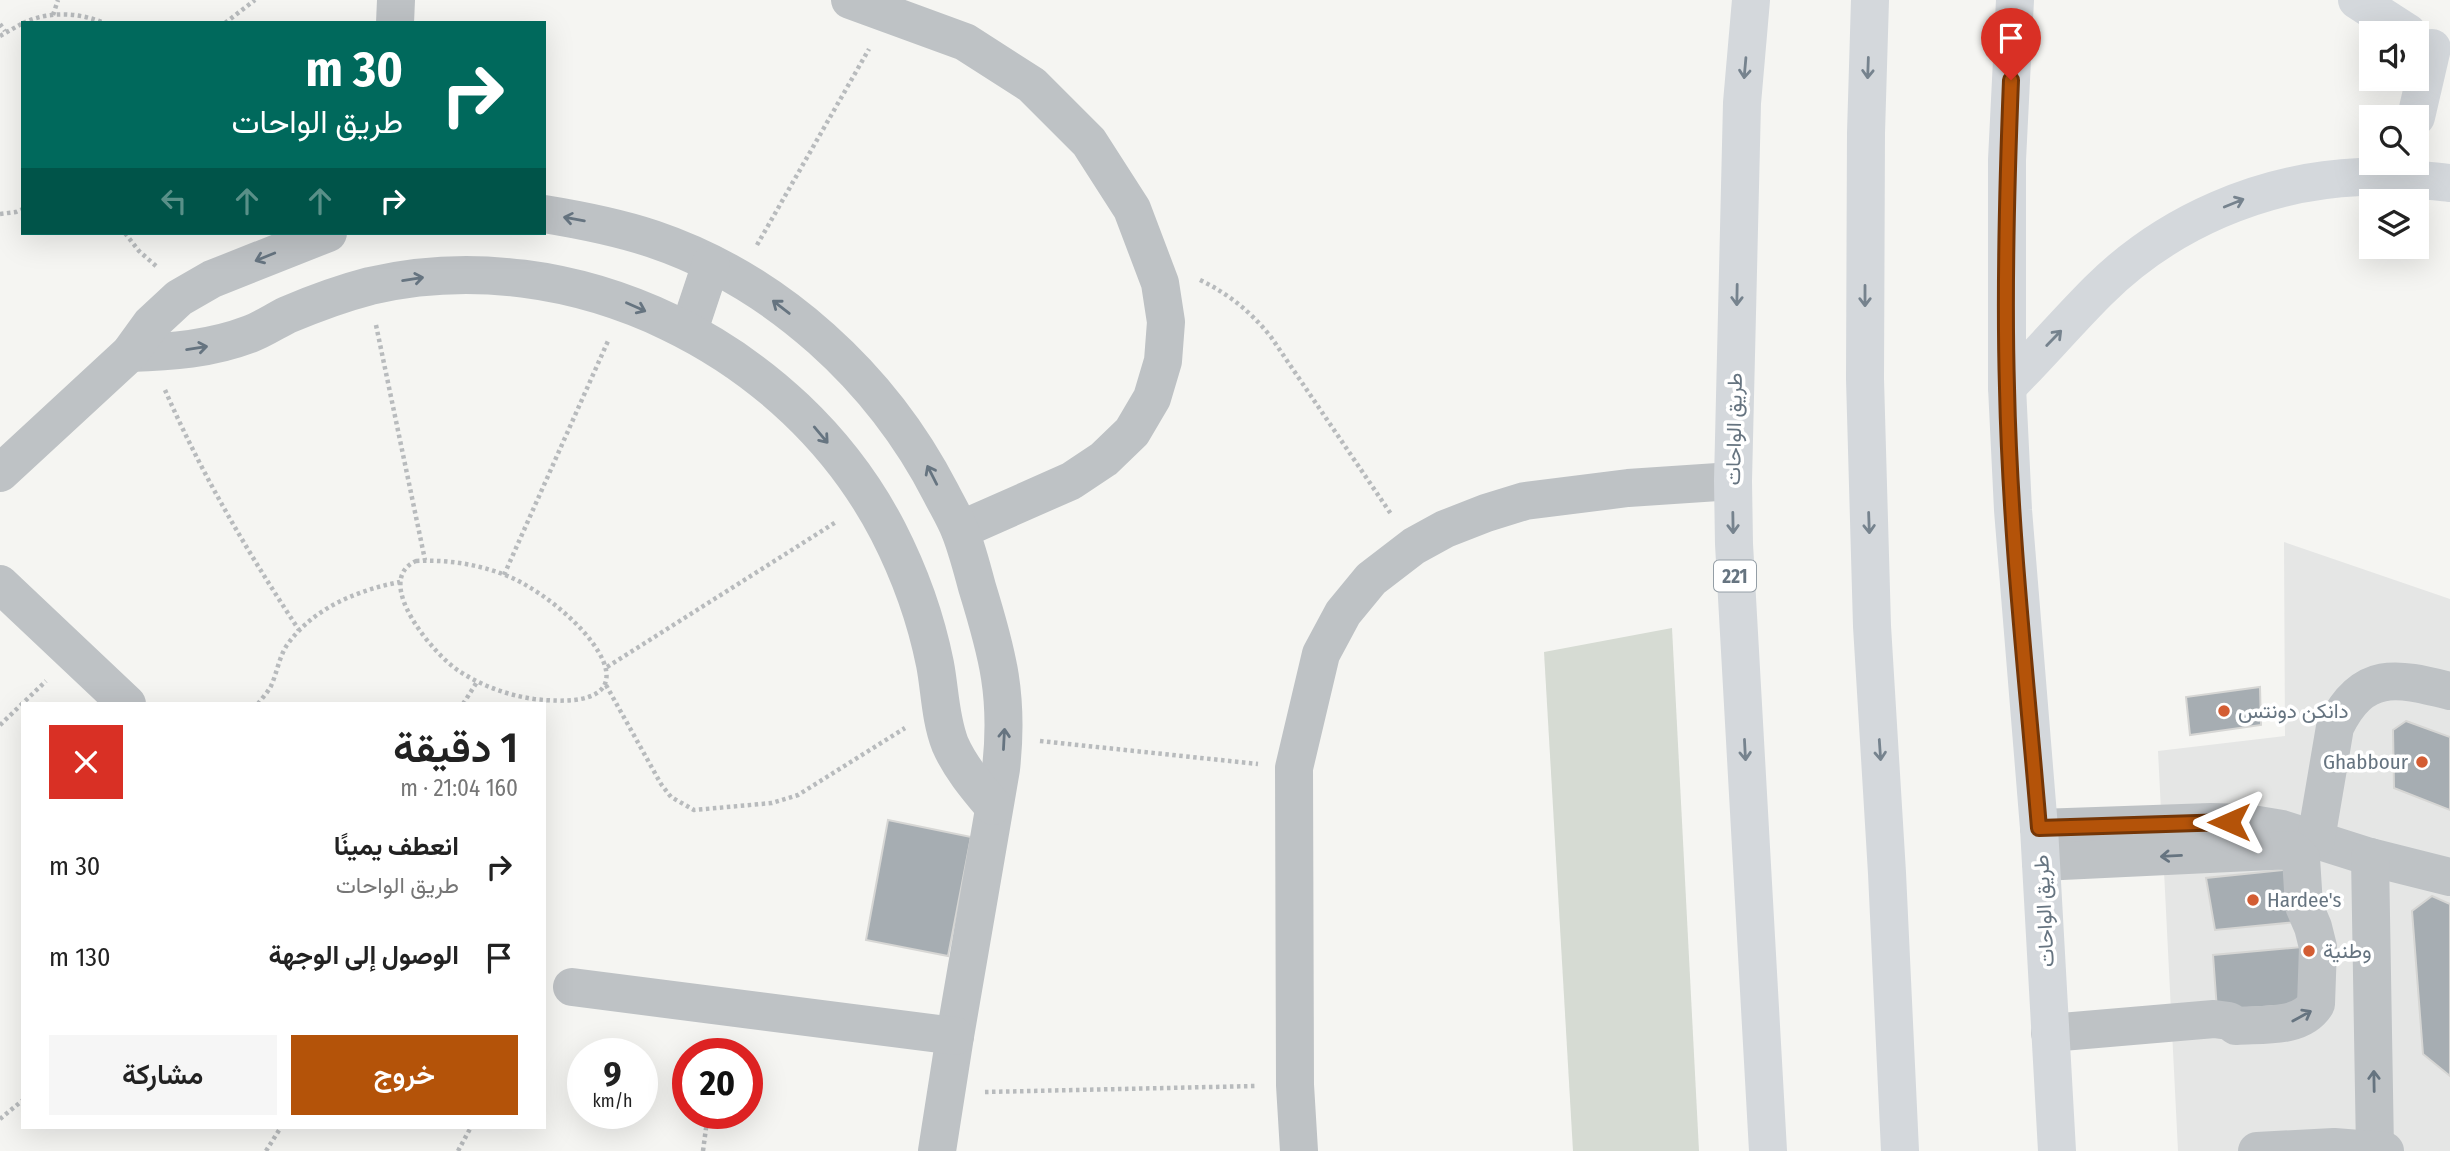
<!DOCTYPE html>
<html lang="ar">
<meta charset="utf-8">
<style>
:root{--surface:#fff;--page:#f6f6f6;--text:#222;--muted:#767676;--accent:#b45309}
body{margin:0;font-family:"Fira Sans Condensed",Vazirmatn,sans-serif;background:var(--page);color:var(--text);direction:rtl;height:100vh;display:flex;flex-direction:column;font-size:26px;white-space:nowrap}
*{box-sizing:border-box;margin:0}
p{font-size:23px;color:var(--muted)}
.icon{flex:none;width:38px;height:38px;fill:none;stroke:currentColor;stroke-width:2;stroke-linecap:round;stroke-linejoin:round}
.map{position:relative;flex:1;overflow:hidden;direction:ltr}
.drawer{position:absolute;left:21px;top:702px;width:525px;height:427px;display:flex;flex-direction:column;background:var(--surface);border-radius:0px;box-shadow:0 7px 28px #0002;direction:rtl}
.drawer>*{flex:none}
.hud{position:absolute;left:21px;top:21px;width:525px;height:214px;border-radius:0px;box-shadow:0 7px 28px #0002;direction:rtl;background:#00695c;color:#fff;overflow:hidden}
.fabs{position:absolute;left:2359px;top:21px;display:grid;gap:14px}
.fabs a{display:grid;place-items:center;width:70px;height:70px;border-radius:0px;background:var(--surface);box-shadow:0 7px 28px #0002;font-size:35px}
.speed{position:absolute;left:567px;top:1038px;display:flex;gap:14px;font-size:35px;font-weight:700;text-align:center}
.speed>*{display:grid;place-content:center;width:91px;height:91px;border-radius:50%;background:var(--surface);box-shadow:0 7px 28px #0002;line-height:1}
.speed small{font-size:18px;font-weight:400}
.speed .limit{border:10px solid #d22;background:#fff;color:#111}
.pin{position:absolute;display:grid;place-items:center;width:60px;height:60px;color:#fff;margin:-72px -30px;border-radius:50% 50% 50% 0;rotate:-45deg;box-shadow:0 0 7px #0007}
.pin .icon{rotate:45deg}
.me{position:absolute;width:77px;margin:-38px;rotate:270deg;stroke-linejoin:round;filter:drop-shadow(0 0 5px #0008)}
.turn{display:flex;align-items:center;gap:24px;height:147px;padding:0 28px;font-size:32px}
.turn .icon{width:91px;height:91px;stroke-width:2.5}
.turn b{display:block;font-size:49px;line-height:60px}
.lanes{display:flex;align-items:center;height:66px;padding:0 28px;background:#0003;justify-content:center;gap:35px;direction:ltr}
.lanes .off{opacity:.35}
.round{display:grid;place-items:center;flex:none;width:74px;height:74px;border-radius:0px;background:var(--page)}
.summary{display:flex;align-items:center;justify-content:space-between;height:119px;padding:0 28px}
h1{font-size:42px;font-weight:600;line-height:52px}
.action{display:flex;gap:14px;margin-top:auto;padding:14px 28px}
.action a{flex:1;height:80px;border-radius:0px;background:var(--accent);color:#fff;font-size:28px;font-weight:600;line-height:80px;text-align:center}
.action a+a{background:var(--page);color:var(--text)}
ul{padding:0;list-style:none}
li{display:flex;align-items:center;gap:21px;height:91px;padding:0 28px}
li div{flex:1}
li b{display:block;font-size:26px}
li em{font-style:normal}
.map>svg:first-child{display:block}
</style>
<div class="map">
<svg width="2450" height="1151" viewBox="0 0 2450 1151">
<rect width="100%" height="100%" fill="#f5f5f2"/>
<path fill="#e5e6e5" d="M2284,542L2450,599V1151H2178L2158,751L2285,736Z"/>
<path fill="#d6dbd3" d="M1672,628L1699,1151H1573L1544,652Z"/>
<g fill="#a6adb2" stroke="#d6d6d4" stroke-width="2">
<path d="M2260,687L2261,725L2190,735L2186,697Z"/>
<path d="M2406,721L2450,737V810L2394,788L2393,730Z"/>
<path d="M888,820L971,837L948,956L866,940Z"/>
<path d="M2294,869L2297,922L2215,930L2206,878Z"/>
<path d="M2432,896L2450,904V1076L2423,1054L2412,911Z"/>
<path d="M2302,947L2307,1004L2217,1010L2213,955Z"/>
</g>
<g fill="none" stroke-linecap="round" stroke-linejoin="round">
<g stroke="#b8bbbd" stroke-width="4.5" stroke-dasharray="3.5 3.5" stroke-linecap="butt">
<path d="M53,15L58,0"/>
<path d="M23,23C49,11 78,12 104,23"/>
<path d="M225,23L255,0"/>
<path d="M0,24L5,31"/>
<path d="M0,36L23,23"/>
<path d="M0,214L16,212L23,209"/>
<path d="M125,233L139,251L156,266"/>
<path d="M757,245L869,49"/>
<path d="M1200,280C1229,294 1251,312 1271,337L1391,514"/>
<path d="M376,325L425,560"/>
<path d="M165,390C202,475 248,553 299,630"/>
<path d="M416,561C454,559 497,567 529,587C589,622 666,714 534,699C507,695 482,686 459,671C435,656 371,581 416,561Z"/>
<path d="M504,575L608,341"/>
<path d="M607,667L836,522"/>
<path d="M606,685L661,784L671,797L694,810L772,803L798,795L905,728"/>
<path d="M258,704C262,698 268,692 271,686C277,673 279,657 287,645C313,608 358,590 400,582"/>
<path d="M463,704L477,682"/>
<path d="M0,725L46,681"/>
<path d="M1040,741L1258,764"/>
<path d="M985,1092L1256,1086"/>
<path d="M0,1119L23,1100"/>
<path d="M266,1151L281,1127"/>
<path d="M458,1151L471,1127"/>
<path d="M703,1151L708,1113"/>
</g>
<g stroke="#bec2c5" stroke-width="38">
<path d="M850,0L965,42L1032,85L1089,142L1132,209L1160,283L1166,322L1163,361L1152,398L1132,432L1104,459L1071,481L960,530"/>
<path d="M395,23L396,0"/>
<path d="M544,214C581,220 617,227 653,239C777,281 882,378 941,493C947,505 955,518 960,531C967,549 972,568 977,587C998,655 1009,697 1001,769L955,1036L937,1151"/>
<path d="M689,330L711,264"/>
<path d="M130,353C171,352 211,349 250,334C263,329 275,321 287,315C313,304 343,293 370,286C573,239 793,348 888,531C909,572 926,619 935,664C940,690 940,718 950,744C960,767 977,787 993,806"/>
<path d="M0,473L130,353L151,324L179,298L212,279L328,233"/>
<path d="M0,584L127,704"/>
<path d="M2039,828L2211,822L2246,823L2282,829L2370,857L2450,877"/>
<path d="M2316,839L2335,727C2363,669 2397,678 2450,691"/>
<path d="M2370,857L2375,1150"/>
<path d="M2041,862L2292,850L2301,858L2304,906L2313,927L2318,947L2316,1004C2301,1029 2262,1024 2236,1026L2229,1021L2214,1019L2050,1033"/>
<path d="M572,987L955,1036"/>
<path d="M1299,1151L1295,1085L1294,768L1321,654L1343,613L1371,579L1414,546L1445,529L1486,513L1525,501L1628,488L1733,481"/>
<path d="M2257,1151L2334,1147L2385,1151"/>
</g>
<g stroke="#d4d8dc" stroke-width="38">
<path d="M2357,0L2408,33"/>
<path d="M2416,117L2432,48"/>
<path d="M2007,387C2038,356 2067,322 2098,291C2167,222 2263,181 2360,177C2390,176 2420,180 2450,183"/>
</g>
<g stroke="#d4d8dc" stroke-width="38">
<path d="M1751,0L1742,103L1733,481L1734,544L1768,1151"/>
<path d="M1870,0L1866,133L1865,379L1872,626L1887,873L1900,1151"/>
<path d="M2015,0L2007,160V387L2013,510L2039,828L2057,1151"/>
</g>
</g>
<defs><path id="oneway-shaft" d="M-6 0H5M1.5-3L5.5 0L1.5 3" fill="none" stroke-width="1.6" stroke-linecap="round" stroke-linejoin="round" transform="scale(1.75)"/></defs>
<g stroke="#76838e">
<use href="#oneway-shaft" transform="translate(1745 68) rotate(95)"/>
<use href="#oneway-shaft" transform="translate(1868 68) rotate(92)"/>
<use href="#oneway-shaft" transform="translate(2234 203) rotate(-22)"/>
<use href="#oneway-shaft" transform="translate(1737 295) rotate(91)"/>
<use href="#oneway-shaft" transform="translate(1865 296) rotate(90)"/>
<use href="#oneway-shaft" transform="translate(2054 338) rotate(-46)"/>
<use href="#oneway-shaft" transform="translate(1733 523) rotate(89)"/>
<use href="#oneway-shaft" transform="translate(1869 523) rotate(88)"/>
<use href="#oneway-shaft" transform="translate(1745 750) rotate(87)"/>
<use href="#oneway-shaft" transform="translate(1880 750) rotate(86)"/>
</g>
<g stroke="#667480">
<use href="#oneway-shaft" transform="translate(574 219) rotate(-170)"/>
<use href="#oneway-shaft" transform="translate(265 257) rotate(158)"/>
<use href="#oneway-shaft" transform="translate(413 279) rotate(-9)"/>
<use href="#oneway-shaft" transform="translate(636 307) rotate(24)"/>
<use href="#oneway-shaft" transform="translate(781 307) rotate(-142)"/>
<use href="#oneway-shaft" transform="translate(197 348) rotate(-9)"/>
<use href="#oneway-shaft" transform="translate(821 435) rotate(50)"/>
<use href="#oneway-shaft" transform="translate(932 475) rotate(-117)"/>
<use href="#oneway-shaft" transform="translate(1004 739) rotate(-87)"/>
<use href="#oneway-shaft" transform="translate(2171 856) rotate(177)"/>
<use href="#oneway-shaft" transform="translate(2302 1016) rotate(-29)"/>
<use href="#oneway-shaft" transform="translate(2374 1081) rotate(-91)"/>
</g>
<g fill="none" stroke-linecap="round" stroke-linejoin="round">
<g stroke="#753606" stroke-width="18">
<path id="route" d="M2011,80C2007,182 2004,286 2007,388C2010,535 2027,682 2039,828L2229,822"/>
</g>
<use href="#route" stroke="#b45309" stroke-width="12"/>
</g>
<g fill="#d35d33" stroke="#fff" stroke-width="2.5">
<circle cx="2224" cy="711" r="7"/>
<circle cx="2422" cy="762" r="7"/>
<circle cx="2253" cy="900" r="7"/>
<circle cx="2309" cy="951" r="7"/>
</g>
<g text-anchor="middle" stroke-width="7" stroke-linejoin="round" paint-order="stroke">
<rect fill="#fff" stroke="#949ea6" stroke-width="2" x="1714" y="560.5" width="42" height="31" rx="5"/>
<g font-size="19" font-weight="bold" fill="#667480">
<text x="1735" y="583">221</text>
</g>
<g font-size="21" fill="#667480" stroke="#fff">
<text transform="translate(1734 429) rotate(-89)" y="7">طريق الواحات</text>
<text transform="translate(2044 911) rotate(-93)" y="7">طريق الواحات</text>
</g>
<g font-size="21" fill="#667480" stroke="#fff" text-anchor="start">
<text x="2238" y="718">دانكن دونتس</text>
<text x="2408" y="769" text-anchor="end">Ghabbour</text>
<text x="2267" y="907">Hardee's</text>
<text x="2323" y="958">وطنية</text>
</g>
</g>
</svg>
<div class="fabs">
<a><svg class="icon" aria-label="sound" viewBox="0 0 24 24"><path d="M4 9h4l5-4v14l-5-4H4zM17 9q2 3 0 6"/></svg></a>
<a><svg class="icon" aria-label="search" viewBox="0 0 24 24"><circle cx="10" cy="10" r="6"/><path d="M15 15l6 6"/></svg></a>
<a><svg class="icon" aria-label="layers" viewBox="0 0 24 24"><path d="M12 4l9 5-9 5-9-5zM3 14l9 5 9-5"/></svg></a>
</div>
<div class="speed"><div>9<small>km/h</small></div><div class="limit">20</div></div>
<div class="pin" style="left:2011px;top:80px;background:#d93025"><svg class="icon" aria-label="arrive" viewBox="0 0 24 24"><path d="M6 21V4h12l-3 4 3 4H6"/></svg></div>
<svg class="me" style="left:2229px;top:822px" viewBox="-20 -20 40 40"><path d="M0-17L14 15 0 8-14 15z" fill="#b45309" stroke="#fff" stroke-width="4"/></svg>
<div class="hud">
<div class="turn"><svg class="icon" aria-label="right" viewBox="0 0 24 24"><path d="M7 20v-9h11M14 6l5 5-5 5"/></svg><div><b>30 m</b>طريق الواحات</div></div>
<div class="lanes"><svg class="icon off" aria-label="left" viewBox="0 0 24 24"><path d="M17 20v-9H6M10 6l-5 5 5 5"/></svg><svg class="icon off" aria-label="ahead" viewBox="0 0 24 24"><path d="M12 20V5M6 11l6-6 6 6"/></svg><svg class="icon off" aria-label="ahead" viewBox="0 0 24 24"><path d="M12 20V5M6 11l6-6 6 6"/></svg><svg class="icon" aria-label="right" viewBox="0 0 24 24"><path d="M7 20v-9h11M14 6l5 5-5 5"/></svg></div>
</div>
<section class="drawer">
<div class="summary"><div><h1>1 دقيقة</h1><p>160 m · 21:04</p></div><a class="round" style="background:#d93025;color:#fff"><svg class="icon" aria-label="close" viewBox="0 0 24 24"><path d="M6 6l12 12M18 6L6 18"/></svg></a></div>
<ul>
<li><svg class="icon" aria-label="right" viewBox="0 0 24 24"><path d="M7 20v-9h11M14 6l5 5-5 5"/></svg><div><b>انعطف يمينًا</b><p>طريق الواحات</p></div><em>30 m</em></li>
<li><svg class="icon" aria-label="arrive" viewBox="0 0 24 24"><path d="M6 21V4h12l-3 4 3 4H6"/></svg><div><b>الوصول إلى الوجهة</b></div><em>130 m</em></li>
</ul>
<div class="action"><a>خروج</a><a>مشاركة</a></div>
</section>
</div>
